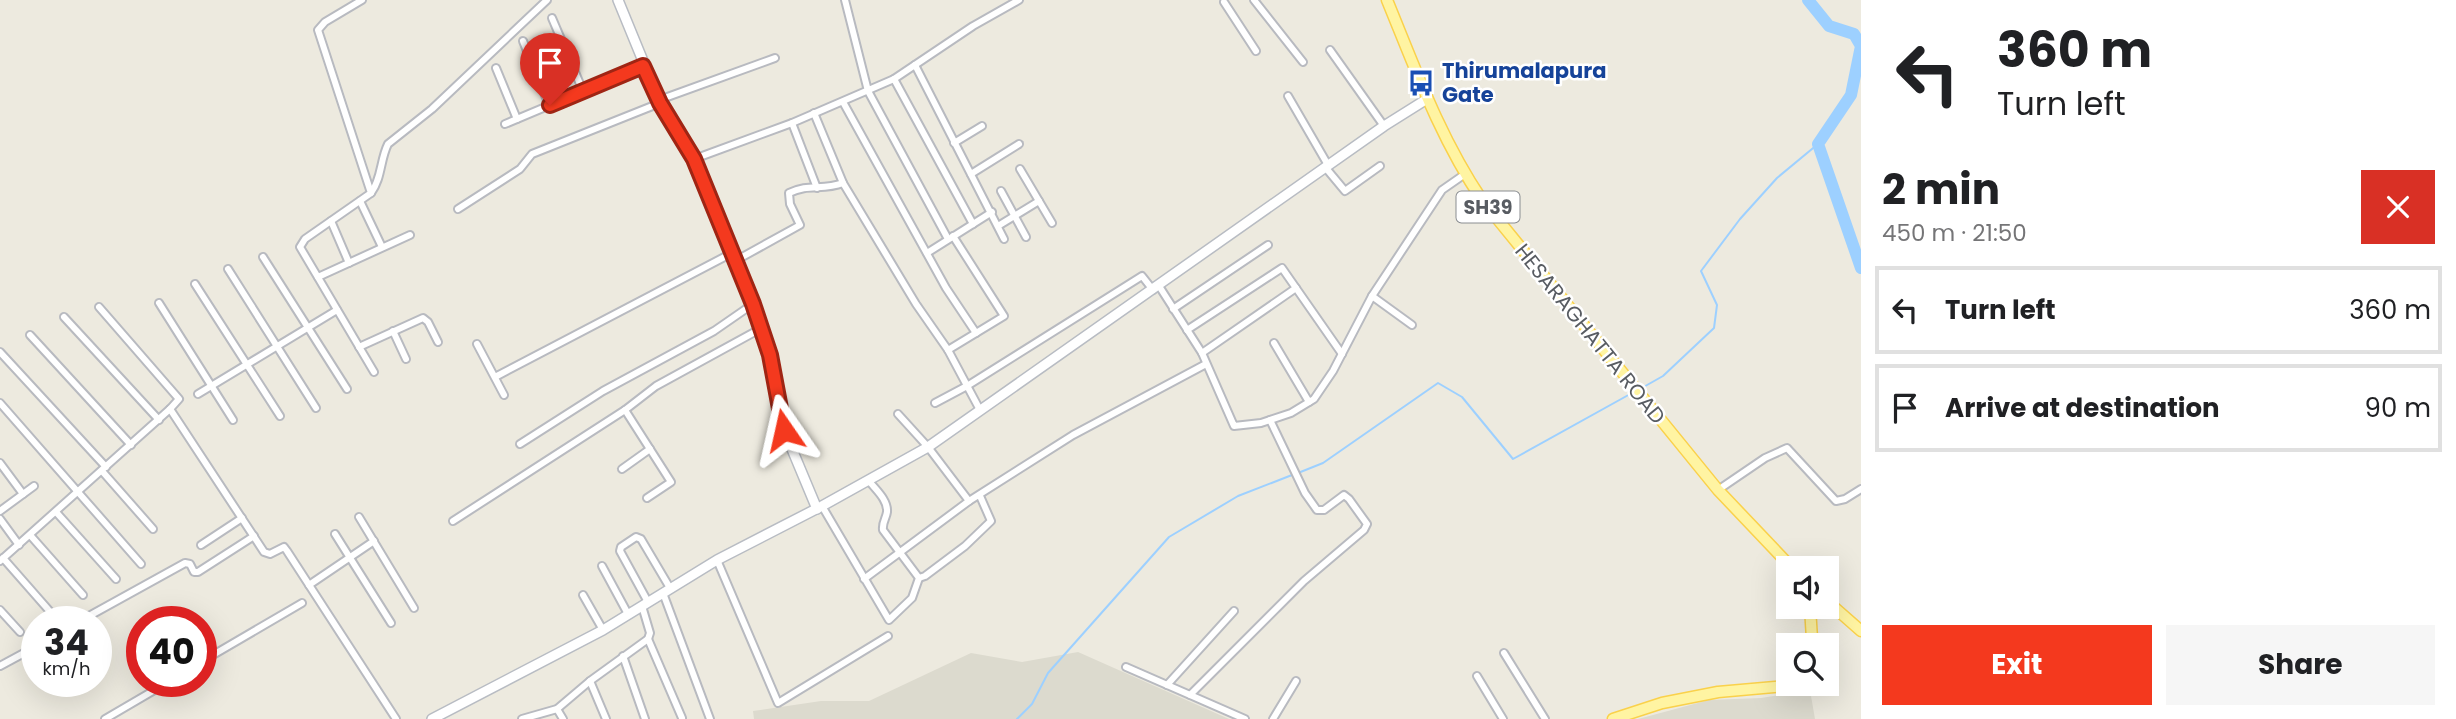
<!DOCTYPE html>
<meta charset="utf-8">
<style>
:root{--surface:#fff;--page:#f6f6f6;--text:#202124;--muted:#757577;--line:#e0e0e0;--accent:#f4391e}
body{margin:0;font-family:Poppins,sans-serif;background:var(--page);color:var(--text);height:100vh;display:flex;flex-direction:column;font-size:26px;white-space:nowrap}
*{box-sizing:border-box;margin:0}
p{font-size:23px;color:var(--muted)}
.icon{flex:none;width:38px;height:38px;fill:none;stroke:currentColor;stroke-width:2;stroke-linecap:round;stroke-linejoin:round}
.map{position:relative;flex:1;overflow:hidden}
.sheet{display:flex;flex-direction:column;background:var(--surface);width:595px}
.sheet>*{flex:none}
.hud{background:#fff;color:var(--text);overflow:hidden}
.tools{position:absolute;left:1776px;top:556px;display:grid;gap:14px}
.tools a{display:grid;place-items:center;width:63px;height:63px;border-radius:0px;background:var(--surface);box-shadow:0 7px 28px #0002;font-size:35px}
.speed{position:absolute;left:21px;top:606px;display:flex;gap:14px;font-size:35px;font-weight:700;text-align:center}
.speed>*{display:grid;place-content:center;width:91px;height:91px;border-radius:50%;background:var(--surface);box-shadow:0 7px 28px #0002;line-height:1}
.speed small{font-size:18px;font-weight:400}
.speed .limit{border:10px solid #d22;background:#fff;color:#111}
.pin{position:absolute;display:grid;place-items:center;width:60px;height:60px;color:#fff;margin:-72px -30px;border-radius:50% 50% 50% 0;rotate:-45deg;box-shadow:0 0 7px #0007}
.pin .icon{rotate:45deg}
.me{position:absolute;width:77px;margin:-38px;rotate:349deg;stroke-linejoin:round;filter:drop-shadow(0 0 5px #0008)}
.turn{display:flex;align-items:center;gap:24px;height:147px;padding:0 21px;font-size:32px}
.turn .icon{width:91px;height:91px;stroke-width:2.5}
.turn b{display:block;font-size:49px;line-height:60px}
.round{display:grid;place-items:center;flex:none;width:74px;height:74px;border-radius:0px;background:var(--page)}
.overview{display:flex;align-items:center;justify-content:space-between;height:119px;padding:0 21px}
h1{font-size:42px;font-weight:700;line-height:52px}
.action{display:flex;gap:14px;margin-top:auto;padding:14px 21px}
.action a{flex:1;height:80px;border-radius:0px;background:var(--accent);color:#fff;font-size:28px;font-weight:700;line-height:80px;text-align:center}
.action a+a{background:var(--page);color:var(--text)}
ul{padding:0;list-style:none}
li{display:flex;align-items:center;gap:21px;height:88px;margin:0 14px 10px;padding:0 7px;border:4px solid var(--line);border-radius:0px}
li div{flex:1}
li b{display:block;font-size:26px}
li em{font-style:normal}
main{display:flex;flex:1;min-height:0}
.map>svg:first-child{display:block}
</style>
<main>
<div class="map">
<svg width="1861" height="719" viewBox="0 0 1861 719">
<rect width="100%" height="100%" fill="#edeadf"/>
<g fill="#dcdace">
<path d="M1078,652L1229,719H754L753,711L821,701H869L971,653L1022,662Z"/>
<path d="M1810,690L1815,719H1638L1709,700L1761,698Z"/>
</g>
<g fill="none" stroke-linecap="round" stroke-linejoin="round">
<g stroke="#9dd0ff" stroke-width="2">
<path d="M1640,389L1663,376L1714,328L1717,305L1701,271L1740,219L1777,178L1818,144"/>
<path d="M1298,473L1323,463L1438,383L1462,397L1513,459L1632,393"/>
<path d="M1017,719L1032,704L1048,673L1169,537L1238,496L1292,475"/>
</g>
<path stroke="#9dd0ff" stroke-width="12" d="M1808,0L1829,26L1854,34L1861,46L1851,95L1818,144L1861,268"/>
<g stroke="#b8bac0" stroke-width="10">
<g id="street">
<path d="M362,0L325,22L318,30L371,193L305,239L300,247L374,372"/>
<path d="M845,0L868,91L948,239"/>
<path d="M1254,0L1303,62"/>
<path d="M1224,2L1256,51"/>
<path d="M552,18L583,91"/>
<path d="M523,41L549,105"/>
<path d="M1330,50L1384,126"/>
<path d="M915,65L1004,239"/>
<path d="M496,68L517,119"/>
<path d="M894,79L973,224"/>
<path d="M1288,96L1328,165"/>
<path d="M659,100L775,58"/>
<path d="M843,102L946,288L976,333"/>
<path d="M792,123L817,188"/>
<path d="M505,124L643,66"/>
<path d="M954,143L982,126"/>
<path d="M694,159L792,123L894,79L973,26L1019,0"/>
<path d="M1325,167L1345,191L1380,166"/>
<path d="M1020,169L1052,223"/>
<path d="M971,174L1019,144"/>
<path d="M843,183L916,304L948,350"/>
<path d="M1001,191L1026,237"/>
<path d="M371,193C382,178 380,160 388,144L432,109L547,0"/>
<path d="M360,201L382,247"/>
<path d="M458,209L520,169L532,154L660,103"/>
<path d="M331,221L349,263"/>
<path d="M998,226L1039,201"/>
<path d="M953,236L1004,316L948,350L980,410"/>
<path d="M927,253L992,212"/>
<path d="M263,257L347,389"/>
<path d="M735,261L800,225L790,204L789,193C809,183 822,191 843,183L814,113"/>
<path d="M228,269L316,408"/>
<path d="M318,277L410,235"/>
<path d="M195,284L280,416"/>
<path d="M1159,286L1202,353L1234,426L1261,423L1291,413L1314,399L1333,371L1372,296L1442,190L1465,174"/>
<path d="M1372,296L1412,325"/>
<path d="M159,303L233,420"/>
<path d="M1173,309L1268,245"/>
<path d="M64,317L159,420"/>
<path d="M1187,330L1282,268L1342,354"/>
<path d="M393,331L406,359"/>
<path d="M30,335L131,445"/>
<path d="M1274,343L1309,402"/>
<path d="M477,344L504,395"/>
<path d="M359,347L423,318L428,322L438,342"/>
<path d="M0,352L106,467"/>
<path d="M1202,353L1296,288"/>
<path d="M495,377L732,253"/>
<path d="M198,394L337,310"/>
<path d="M0,403L141,564"/>
<path d="M935,403L967,386L1142,276L1153,290"/>
<path d="M170,409L264,552L270,554L284,547L287,551L396,719"/>
<path d="M625,410L671,482L647,498"/>
<path d="M898,414L928,447L969,501"/>
<path d="M520,444L603,391L714,331L753,304"/>
<path d="M0,463L23,494"/>
<path d="M622,469L650,449"/>
<path d="M102,471L153,529"/>
<path d="M1718,490L1765,458L1787,448L1836,501L1845,499L1861,489"/>
<path d="M822,506L889,620L912,598L919,578L883,530C882,522 886,519 887,512C888,500 876,490 869,481"/>
<path d="M0,511L34,486"/>
<path d="M56,512L116,579"/>
<path d="M359,517L414,608"/>
<path d="M0,519L19,545"/>
<path d="M453,521L625,410L656,386L762,328"/>
<path d="M335,534L391,623"/>
<path d="M30,535L83,595"/>
<path d="M201,545L242,518"/>
<path d="M3,558L53,615"/>
<path d="M717,560L778,703L888,636"/>
<path d="M0,561L170,409L179,399L99,307"/>
<path d="M602,566L628,614"/>
<path d="M919,578L925,576L965,546L991,521L980,496"/>
<path d="M864,579L969,501L1073,435L1206,364"/>
<path d="M309,585L374,541"/>
<path d="M663,593L710,719"/>
<path d="M583,595L603,630"/>
<path d="M648,602L620,551L621,547L636,537L641,539L670,588"/>
<path d="M0,610L20,632"/>
<path d="M80,621L185,563L190,564L194,572H198L254,536"/>
<path d="M648,639L682,718"/>
<path d="M1504,653L1545,719"/>
<path d="M623,656L645,719"/>
<path d="M201,662L302,603"/>
<path d="M0,666L37,646"/>
<path d="M1126,667L1245,719"/>
<path d="M1477,676L1503,719"/>
<path d="M590,681L606,719"/>
<path d="M1167,685L1234,611"/>
<path d="M1190,695L1304,581L1364,530L1367,524L1349,499L1344,495L1324,510H1317L1305,493L1270,420"/>
<path d="M557,709L563,719"/>
<path d="M105,719L170,681"/>
<path d="M522,719L557,709L590,681L648,639L650,633L642,606"/>
<path d="M1273,719L1296,681"/>
</g>
</g>
<g stroke="#b8bcc3" stroke-width="12">
<g id="secondary">
<path d="M618,0L659,100L694,159L753,304L770,355L784,430L817,509"/>
<path d="M432,719L603,630L717,560L822,506L928,447L1384,126L1427,99"/>
</g>
</g>
<g stroke="#fad14b" stroke-width="13">
<g id="primary">
<path d="M1387,0C1415,68 1440,138 1482,200L1718,490L1793,569"/>
<path d="M1827,601L1861,631"/>
<path d="M1810,607L1812,639L1810,646"/>
<path d="M1613,719L1662,703L1718,692L1785,686L1788,683"/>
</g>
</g>
<use href="#street" stroke="#fff" stroke-width="6"/>
<use href="#secondary" stroke="#fff" stroke-width="9"/>
<use href="#primary" stroke="#fff4a2" stroke-width="10"/>
</g>
<g fill="none" stroke-linecap="round" stroke-linejoin="round">
<g stroke="#9f2514" stroke-width="18">
<path id="route" d="M550,105L643,66L660,103L694,159L753,304L770,355L784,430"/>
</g>
<use href="#route" stroke="#f4391e" stroke-width="12"/>
</g>
<defs>
<g id="bus-bare" transform="scale(2.1)"><path d="M-5-6H5V4H4V6H2V4H-2V6H-4V4H-5ZM-3.5-4V0h7V-4ZM-3.5 1.2v1.5H-2V1.2ZM2 1.2v1.5H3.5V1.2Z" fill="#1a4fb4" stroke="#fff" stroke-width="2.5" paint-order="stroke"/></g>
</defs>
<g fill-rule="evenodd">
<use href="#bus-bare" x="1421" y="83"/>
</g>
<g text-anchor="middle" stroke-width="5" stroke-linejoin="round" paint-order="stroke">
<rect fill="#fff" stroke="#8a8d91" stroke-width="2" x="1456.5" y="191.5" width="63" height="31" rx="5"/>
<g font-size="19" font-weight="bold" fill="#585c62">
<text x="1488" y="214">SH39</text>
</g>
<g font-size="21" font-weight="bold" fill="#164399" stroke="#fff" text-anchor="start">
<text x="1442" y="78">Thirumalapura<tspan x="1442" dy="24">Gate</tspan></text>
</g>
<g font-size="21" fill="#585c62" stroke="#fff">
<text transform="translate(1590 334) rotate(51)" y="7">HESARAGHATTA ROAD</text>
</g>
</g>
</svg>
<div class="tools">
<a><svg class="icon" aria-label="sound" viewBox="0 0 24 24"><path d="M4 9h4l5-4v14l-5-4H4zM17 9q2 3 0 6"/></svg></a>
<a><svg class="icon" aria-label="search" viewBox="0 0 24 24"><circle cx="10" cy="10" r="6"/><path d="M15 15l6 6"/></svg></a>
</div>
<div class="speed"><div>34<small>km/h</small></div><div class="limit">40</div></div>
<div class="pin" style="left:550px;top:105px;background:#d93025"><svg class="icon" aria-label="arrive" viewBox="0 0 24 24"><path d="M6 21V4h12l-3 4 3 4H6"/></svg></div>
<svg class="me" style="left:784px;top:430px" viewBox="-20 -20 40 40"><path d="M0-17L14 15 0 8-14 15z" fill="#f4391e" stroke="#fff" stroke-width="4"/></svg>
</div>
<section class="sheet">
<div class="hud">
<div class="turn"><svg class="icon" aria-label="left" viewBox="0 0 24 24"><path d="M17 20v-9H6M10 6l-5 5 5 5"/></svg><div><b>360 m</b>Turn left</div></div>
</div>
<div class="overview"><div><h1>2 min</h1><p>450 m · 21:50</p></div><a class="round" style="background:#d93025;color:#fff"><svg class="icon" aria-label="close" viewBox="0 0 24 24"><path d="M6 6l12 12M18 6L6 18"/></svg></a></div>
<ul>
<li><svg class="icon" aria-label="left" viewBox="0 0 24 24"><path d="M17 20v-9H6M10 6l-5 5 5 5"/></svg><div><b>Turn left</b></div><em>360 m</em></li>
<li><svg class="icon" aria-label="arrive" viewBox="0 0 24 24"><path d="M6 21V4h12l-3 4 3 4H6"/></svg><div><b>Arrive at destination</b></div><em>90 m</em></li>
</ul>
<div class="action"><a>Exit</a><a>Share</a></div>
</section>
</main>
